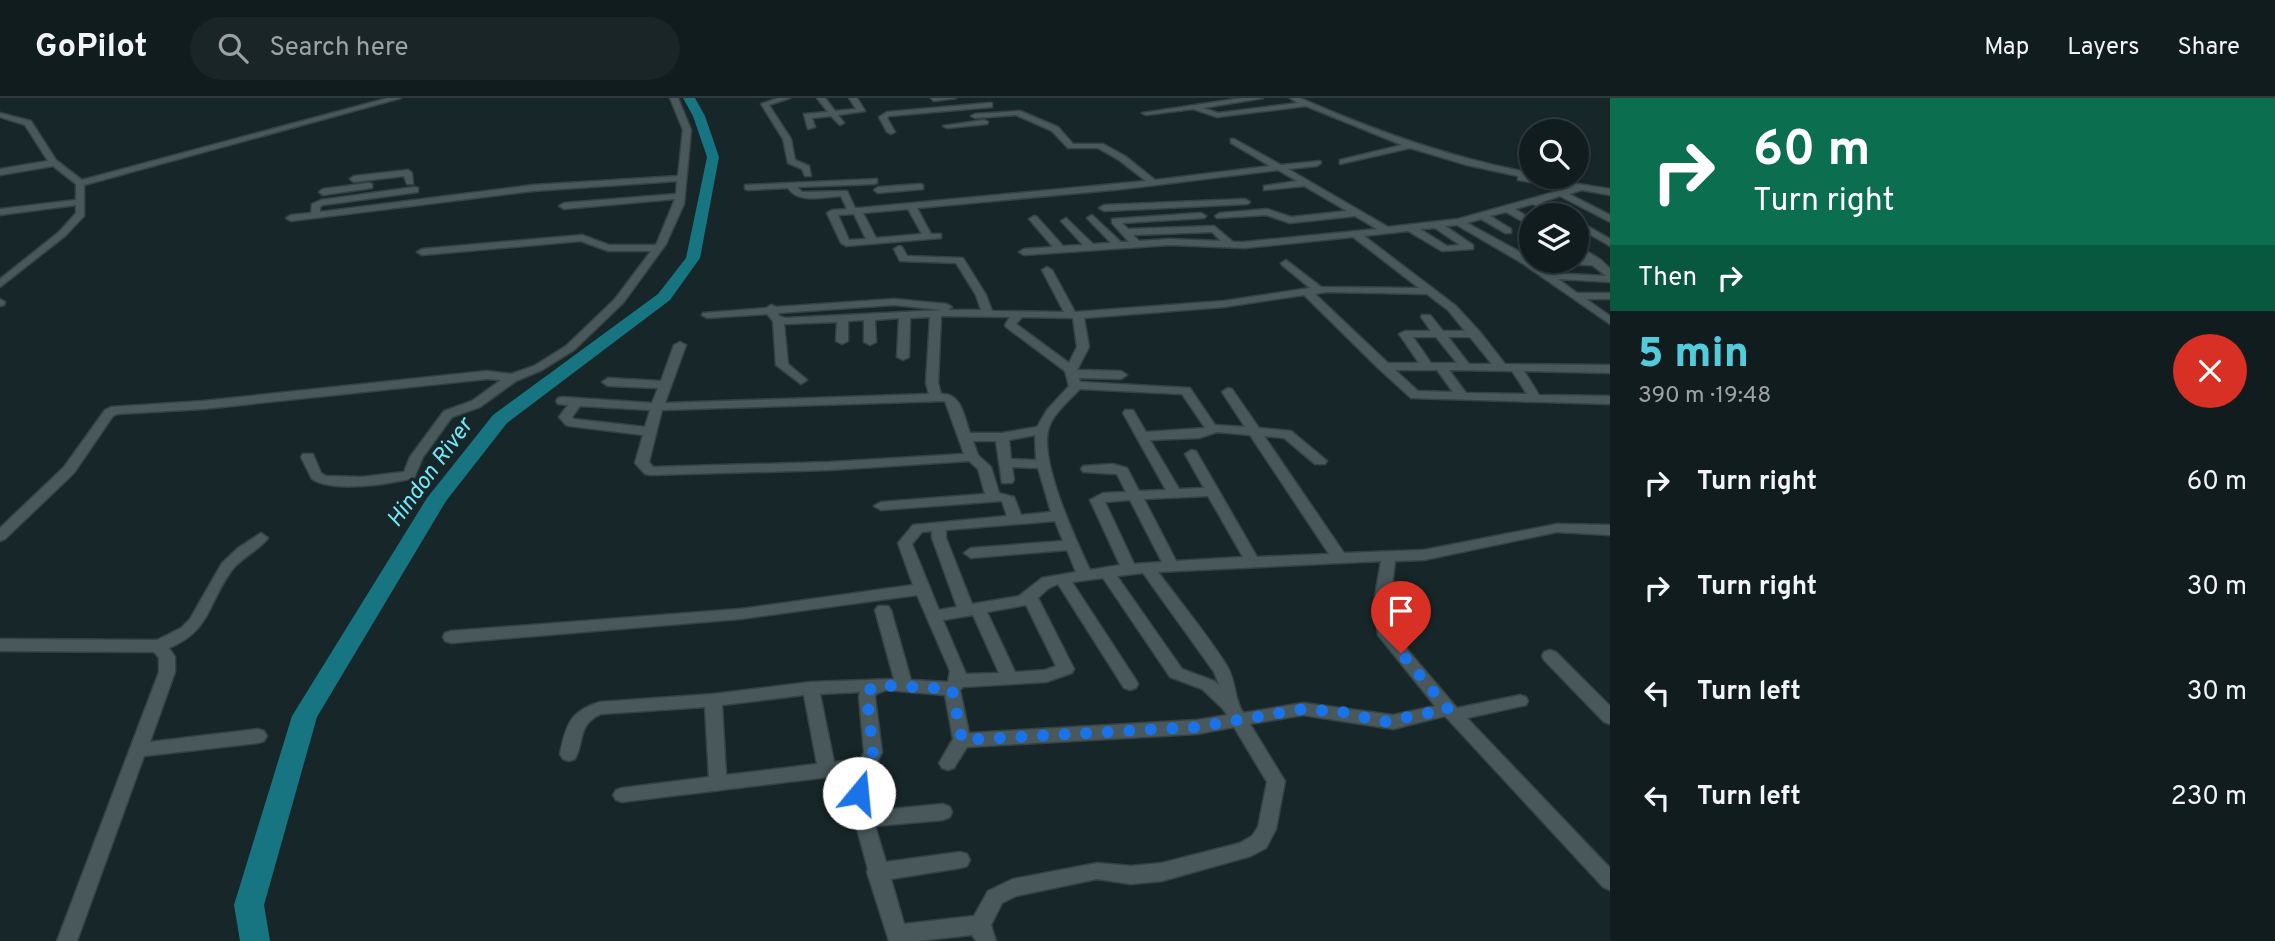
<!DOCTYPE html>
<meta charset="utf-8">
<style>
:root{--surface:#111c1e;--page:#1a2527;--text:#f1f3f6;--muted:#9ca1a4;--line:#303a3c;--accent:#53cbdb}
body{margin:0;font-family:Overpass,sans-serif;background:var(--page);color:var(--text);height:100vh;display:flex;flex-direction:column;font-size:26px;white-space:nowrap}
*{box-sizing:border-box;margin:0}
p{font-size:23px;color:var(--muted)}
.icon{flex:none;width:38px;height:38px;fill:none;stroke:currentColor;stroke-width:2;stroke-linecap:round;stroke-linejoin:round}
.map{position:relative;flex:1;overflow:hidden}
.drawer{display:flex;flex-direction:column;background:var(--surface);width:665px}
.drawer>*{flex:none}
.hud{background:#0b6e4f;color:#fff;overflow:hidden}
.controls{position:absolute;left:1519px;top:21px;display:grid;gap:14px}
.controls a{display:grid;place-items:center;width:70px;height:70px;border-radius:50%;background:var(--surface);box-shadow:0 2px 5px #0004,0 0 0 2px var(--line);font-size:35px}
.pin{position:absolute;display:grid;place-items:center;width:60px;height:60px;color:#fff;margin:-72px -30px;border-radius:50% 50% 50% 0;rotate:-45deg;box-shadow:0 0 7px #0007}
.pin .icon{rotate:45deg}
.me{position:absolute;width:77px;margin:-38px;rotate:17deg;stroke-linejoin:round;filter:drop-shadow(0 0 5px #0008)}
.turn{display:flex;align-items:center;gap:24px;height:147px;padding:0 28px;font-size:32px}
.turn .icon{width:91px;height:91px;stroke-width:2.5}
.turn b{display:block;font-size:49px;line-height:60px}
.then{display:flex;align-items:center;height:66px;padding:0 28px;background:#0003;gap:14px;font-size:26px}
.round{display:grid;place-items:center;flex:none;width:74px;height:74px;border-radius:37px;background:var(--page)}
.overview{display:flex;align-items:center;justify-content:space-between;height:119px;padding:0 28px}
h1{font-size:42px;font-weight:800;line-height:52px;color:var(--accent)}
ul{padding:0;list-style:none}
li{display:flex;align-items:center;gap:21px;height:105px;padding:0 28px}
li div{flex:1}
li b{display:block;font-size:26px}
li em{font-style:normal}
header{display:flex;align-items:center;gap:42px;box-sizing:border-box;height:98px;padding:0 35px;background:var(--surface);border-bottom:2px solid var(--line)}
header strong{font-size:33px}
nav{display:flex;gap:38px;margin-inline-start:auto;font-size:24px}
.search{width:490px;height:63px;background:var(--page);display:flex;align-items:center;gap:18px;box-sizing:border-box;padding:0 24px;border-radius:38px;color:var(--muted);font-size:26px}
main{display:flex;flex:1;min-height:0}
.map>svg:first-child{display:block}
</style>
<header>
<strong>GoPilot</strong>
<div class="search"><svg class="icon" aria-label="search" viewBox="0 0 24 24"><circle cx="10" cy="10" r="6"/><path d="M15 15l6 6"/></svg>Search here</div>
<nav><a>Map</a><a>Layers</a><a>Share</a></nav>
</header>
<main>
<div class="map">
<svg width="1610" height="843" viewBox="0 0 1610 843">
<rect width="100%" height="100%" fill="#172628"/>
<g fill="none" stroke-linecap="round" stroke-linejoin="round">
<path fill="#167581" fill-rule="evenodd" d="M683,0H695L705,18L719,59L700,160L670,202L507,325L446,403L317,619L264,807L270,843H240L234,807L292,618L427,400L493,317L658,196L686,160L707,59L693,18Z"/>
<g stroke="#354143" stroke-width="3">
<g id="minor">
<path d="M388,0H401L84,87V118L65,138L0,189V181L59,134L76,115V107L0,117V111L76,102V86L53,68L0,77V71L48,63L25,27L0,19V15L31,23L56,62L82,82Z"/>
<path d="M670,0H678L691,32L684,106L666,146L623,205L574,252L542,272L516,283L480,309L452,319L423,359L414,380C389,386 333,395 312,381L301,359L303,356H313L321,375L326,378L362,379L404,374L410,359L444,313L472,303L501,282L487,281L203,311L117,316L113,318L74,375L5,441L0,443V430L64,369L105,312L111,309L203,303L487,273L511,276L534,268L566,248L615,201L651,153H608L581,143L422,157L417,154L422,151L582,137L609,147H656L675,101L564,111L559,108L564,105L676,96L677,83L533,93L291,123L286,120L291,117L311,115L312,106L321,102L415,89L418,90V94L323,107L320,109V114L533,87L678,78L683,32Z"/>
<path d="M778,0H790L769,7L791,41L795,62L809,68L811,78H805L802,71L788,65L783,41L761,6Z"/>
<path d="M817,0H825L835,13L856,11L849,0H857L865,13L838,17L844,25L840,27L831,18L812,20L815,29L808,31L804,16L828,14Z"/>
<path d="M931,0H956L934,3Z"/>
<path d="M1242,0H1263L1203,10L1218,15L1298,5L1290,0H1300C1375,33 1451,60 1531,75V79H1534L1610,91V97L1582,92L1569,96L1610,117V124L1560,98L1542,104L1565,117H1554L1533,106L1515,111L1531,121V128L1506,114L1490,118L1511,131V135H1505L1481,121L1467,125L1531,160V163L1585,161L1577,155V147L1601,162L1610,171V184L1558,181L1577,195H1610V201H1586L1610,218V226L1522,165L1457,127L1445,128L1473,147V151L1442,153L1408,133L1364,138L1456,208L1480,234L1505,266L1610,267V275L1524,273L1539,297L1610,298V306L1411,300L1378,270L1304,197L1224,209L1084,220L1089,249L1077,272L1121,273L1127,277L1121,281L1079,280L1080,284L1190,290L1215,327L1245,329L1222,294L1228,290L1232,291L1259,330L1291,333L1327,363L1325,366H1315L1284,340L1264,338L1344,455L1424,452L1557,426L1610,427V437L1557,434L1424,462L1395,463L1391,498L1394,536L1457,610L1520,597L1526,599L1528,603L1526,607L1467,620L1610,770V792L1603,789L1445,618L1393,631L1303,617L1250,626L1285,683L1276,731L1266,750L1251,758L1162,783L1131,786L1097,781L1016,798L1002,805L991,827L996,843H976L972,837L917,843H889L867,774L868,771L851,709L854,676L622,704L616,702L613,697L616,692L622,690L709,679L705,609L601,616C577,627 585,642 575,661L569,663L563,661L560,656C566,627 570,613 600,604L713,596L811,584L894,581L875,512L878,508H888L891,512L911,582L948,584L950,573L917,497L740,521L451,545L445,543L443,539L445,535L451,533L740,511L913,487L898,445L913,427L1007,418L1002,403L881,412L874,408L881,404L985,396L978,371L969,363L830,372L650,377L645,376L635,365L643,337L570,328L566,327L559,319L568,307L558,306L556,303L558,300L562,299L652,305L658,290L608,288L602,284L608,280L661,283L674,247L680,244L686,247L665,305L929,296L926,285L930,219L910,220L909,259L903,262L897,259L899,220L875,222L876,244L870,247L864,244V222L848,223V243L842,246L836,243L837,224L784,226L788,266L807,282L801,286L776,267L773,223L767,216L707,220L702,217L703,215L766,210L771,207L776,209L894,201L947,206L952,209L948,212H981L976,197L956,165L900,163L894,151L899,148L902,149L907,158L963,160L986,197L992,213L1064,214L1042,172L1047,169L1052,172L1075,214L1224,203L1310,190L1282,167L1281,165L1286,162L1321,189L1419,190L1353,139L1244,150L1170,147L1024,157L1019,154L1024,151L1053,149L1029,121L1034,118L1037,119L1063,148L1083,147L1061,123L1066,120L1093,146L1111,145L1087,120L1092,117L1121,144H1129L1112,125V121L1201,115L1206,118L1204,120L1122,125L1128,131L1214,128L1233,144H1244L1377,131L1355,118L1290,125L1266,117L1217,120L1215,118L1220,115L1267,111L1291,119L1347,113L1304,88L1264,92V88L1297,83L1278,72L1123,91L917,110L931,136H941V140L846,148L841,145L827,115L832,112L847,111L841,98C824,99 798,106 788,90L748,92L745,91V87L877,81V85L874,86L797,89L802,94L847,93L855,110H859L1146,83L1119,62L1098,50H1068L1052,33L1016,17L975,20L971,18L975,16L1020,13L1058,29L1073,46H1103L1125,58L1155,82L1270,68L1231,45V41H1234L1281,67L1320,63L1321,65L1317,68L1288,71L1388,129L1458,121L1569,90L1518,82V78L1467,67L1410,50L1340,66V62L1402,47L1306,8L1217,19L1193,11L1146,17L1142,15ZM908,111L922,136L876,140L863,115ZM854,116L866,141L849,142L838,117ZM1435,130L1460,147L1447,148L1420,131ZM1212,134L1221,143L1170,141L1139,143L1133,137ZM1537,166L1592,167L1606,178L1550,175ZM1327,194L1427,196L1448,212L1465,233H1443L1430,217H1422L1421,219L1431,233H1405L1399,236L1419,265H1388L1315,196ZM894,207L943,212L785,220L779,218L778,215ZM941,218L1010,219L1005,227L1006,229L1065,273L1069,288L1047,312L1037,329L1002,335H970C964,319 962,295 941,296L938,285ZM1022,219L1073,220L1077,249L1069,265L1016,226ZM1413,239H1436L1457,265H1431ZM1448,239H1470L1492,266H1469ZM1395,272H1437L1453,294L1418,293ZM1449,272L1512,273L1527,296L1466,295ZM1080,291L1182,296L1205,330L1146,334L1133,312H1125L1123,315L1166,392L1139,393L1127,370L1113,366L1083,368L1081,371L1083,374L1117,376L1126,394L1103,395L1090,402L1120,467L1090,472C1075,440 1038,361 1049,329C1055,314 1069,302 1080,291ZM945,303L964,356L830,364L653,369L649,364L662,312ZM580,308L650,312L645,329L574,321L572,319ZM1217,334L1250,337L1329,456L1257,459L1196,353L1191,352L1185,356L1204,390L1179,391L1150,342L1199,340ZM1035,337L1036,362L1011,361L1009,342ZM973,343H996L1002,385H1012L1014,382L1012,369L1038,370L1051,414L1021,417L1014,399L999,395L991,369L978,357ZM1208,398L1243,459L1176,463L1144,401ZM1130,402L1162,464L1134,466L1105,404ZM1055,423L1063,443L971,450L964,455L971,460L1067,452L1076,474L1042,480L1019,498L972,506L946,440V432ZM932,433V440L957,509L939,512L912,446L922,434ZM1381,463L1375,498L1378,537L1435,608L1393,617L1303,605L1243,615C1234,600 1236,583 1227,568C1207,536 1181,505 1158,474ZM1143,475L1214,574L1219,587L1214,583L1182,571L1117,478ZM1103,480L1170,579L1202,591L1223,611L1227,617L1197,622L969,635L960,592L963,589L1046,584L1072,575L1074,571L1038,500L1049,490L1058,486L1124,590L1130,592L1136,590L1138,586L1136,582L1072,484ZM1026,507L1056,568L1045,572L1015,574L987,514ZM973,517L999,575L966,576L943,522ZM886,592L945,597L953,641L939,665L942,670L948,672L954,670L967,649L1197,636L1234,629L1267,684L1258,729L1252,738L1240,745L1162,765L1131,768L1097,765L1013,781L988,793L974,818L904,826L891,781L960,770L967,768L970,762L967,756L960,754L886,764L875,728L943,722L950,719L952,714L950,709L943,706L870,713V680L882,654L875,599L876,596ZM860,594L859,599L864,654L861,661L834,664L820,596ZM804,597L817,666L726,677L722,607Z"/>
<path d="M989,5H992V9L889,18L887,20L895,34L891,36L887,34L879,19L887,14Z"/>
<path d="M984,22L988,24L987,26L947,30L943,28Z"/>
<path d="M408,72L412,75L413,86H407L404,78L354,84L350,81L354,78Z"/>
<path d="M369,85L372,86V90L323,97L319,94L323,91Z"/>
<path d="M920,86L923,87V91L878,95L874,92L878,89Z"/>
<path d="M1245,101L1250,104L1248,106L1104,113L1099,110L1104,107Z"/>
<path d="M1577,122L1610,141V148L1577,129Z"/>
<path d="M0,201L5,204L4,207L0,208Z"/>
<path d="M261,435L268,440C258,453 242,459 232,472C208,504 211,533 169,550L175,559V574L150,644L258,631L264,633L267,638L264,643L258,645L144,658L77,843H57L159,574V560L154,554L0,553V541L157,542L181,530L190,521L222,465L238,450Z"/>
<path d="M1550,552L1556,554L1610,608V626L1604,624L1544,562L1542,558L1544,554Z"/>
</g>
</g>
<use href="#minor" fill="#49595b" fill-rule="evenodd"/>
</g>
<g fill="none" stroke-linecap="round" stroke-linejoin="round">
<path stroke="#1a73e8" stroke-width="12" stroke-dasharray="0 21.6" d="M859,695L861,680L873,654L867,599L869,592L877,587L952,591L962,642L1197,629L1303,611L1342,614L1383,624L1448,611L1401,555"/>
</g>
<g text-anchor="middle" stroke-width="6" stroke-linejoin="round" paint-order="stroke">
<g font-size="23" font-style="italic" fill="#73e7f7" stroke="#172628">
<text transform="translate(429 374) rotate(-54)" y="8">Hindon River</text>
</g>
</g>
</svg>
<div class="controls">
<a><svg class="icon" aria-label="search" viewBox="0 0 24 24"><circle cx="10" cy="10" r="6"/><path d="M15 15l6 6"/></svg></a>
<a><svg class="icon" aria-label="layers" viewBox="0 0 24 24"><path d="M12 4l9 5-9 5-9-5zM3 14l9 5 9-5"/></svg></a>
</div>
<div class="pin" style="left:1401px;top:555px;background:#d93025"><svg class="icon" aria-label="arrive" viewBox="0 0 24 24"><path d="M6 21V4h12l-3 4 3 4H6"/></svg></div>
<svg class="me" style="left:859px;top:695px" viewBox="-20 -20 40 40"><circle r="19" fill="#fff"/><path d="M0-13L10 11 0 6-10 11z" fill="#1a73e8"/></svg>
</div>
<section class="drawer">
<div class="hud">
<div class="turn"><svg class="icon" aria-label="right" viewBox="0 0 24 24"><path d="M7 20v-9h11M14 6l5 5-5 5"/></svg><div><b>60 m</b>Turn right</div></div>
<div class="then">Then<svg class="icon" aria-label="right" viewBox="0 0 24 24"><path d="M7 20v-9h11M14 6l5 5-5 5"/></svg></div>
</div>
<div class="overview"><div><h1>5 min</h1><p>390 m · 19:48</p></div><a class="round" style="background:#d93025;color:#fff"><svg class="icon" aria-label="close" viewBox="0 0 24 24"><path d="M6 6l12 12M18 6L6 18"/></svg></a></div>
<ul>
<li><svg class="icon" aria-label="right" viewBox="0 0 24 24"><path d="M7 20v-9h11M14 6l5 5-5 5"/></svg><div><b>Turn right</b></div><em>60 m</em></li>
<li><svg class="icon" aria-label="right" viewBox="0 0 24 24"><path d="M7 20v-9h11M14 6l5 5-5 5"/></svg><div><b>Turn right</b></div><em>30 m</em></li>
<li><svg class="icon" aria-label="left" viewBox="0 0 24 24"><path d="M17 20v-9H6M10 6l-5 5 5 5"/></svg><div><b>Turn left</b></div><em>30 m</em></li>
<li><svg class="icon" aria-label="left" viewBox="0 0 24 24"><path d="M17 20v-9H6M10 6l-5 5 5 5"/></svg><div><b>Turn left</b></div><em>230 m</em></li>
</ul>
</section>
</main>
